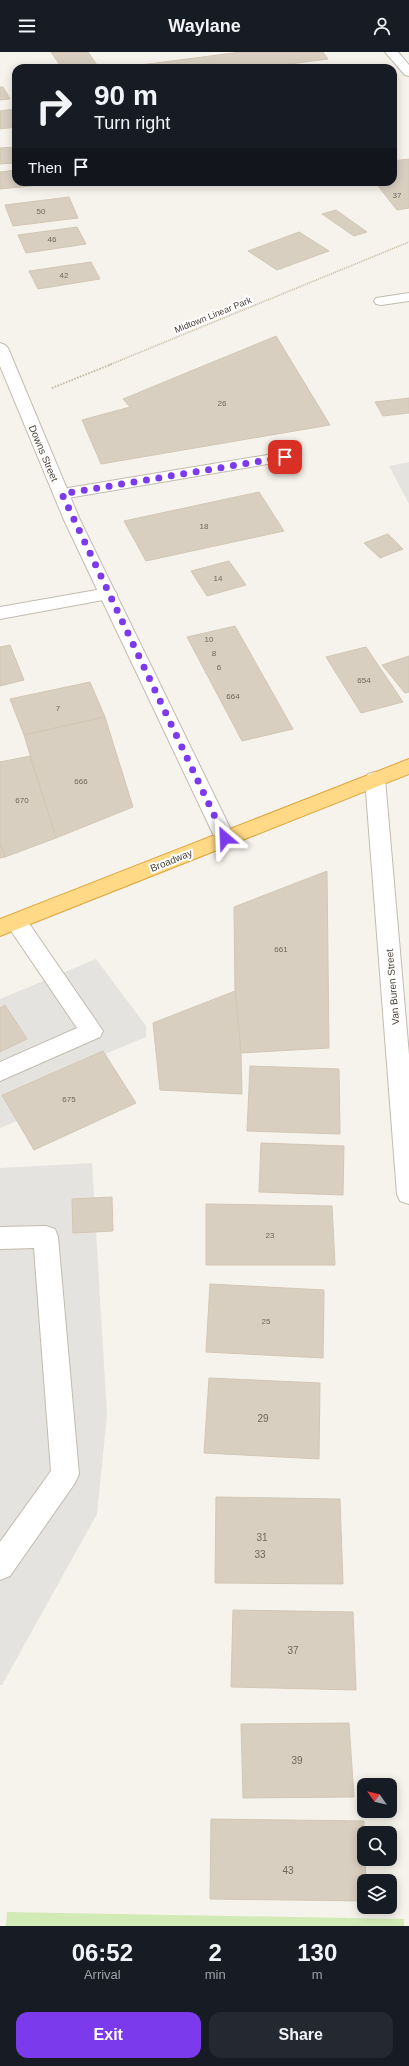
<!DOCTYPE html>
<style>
:root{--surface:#171b24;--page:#242831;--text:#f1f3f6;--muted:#9ea1a6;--accent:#7c3aed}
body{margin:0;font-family:Arial,sans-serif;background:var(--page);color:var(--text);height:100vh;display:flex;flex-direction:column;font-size:15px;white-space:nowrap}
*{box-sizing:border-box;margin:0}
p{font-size:13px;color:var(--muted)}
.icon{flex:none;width:22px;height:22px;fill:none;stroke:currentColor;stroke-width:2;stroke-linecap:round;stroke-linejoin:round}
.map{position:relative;height:1874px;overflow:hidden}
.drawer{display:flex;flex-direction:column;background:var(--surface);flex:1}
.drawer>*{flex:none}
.hud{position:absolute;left:12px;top:12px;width:385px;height:122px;border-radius:12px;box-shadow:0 2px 10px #0003;background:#171b24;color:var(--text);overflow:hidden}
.needle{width:26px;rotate:304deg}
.controls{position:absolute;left:357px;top:1726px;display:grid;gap:8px}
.controls a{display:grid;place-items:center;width:40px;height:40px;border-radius:8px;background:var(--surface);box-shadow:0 2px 10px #0003;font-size:20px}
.pin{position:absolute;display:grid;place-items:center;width:34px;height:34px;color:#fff;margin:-17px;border-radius:8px;box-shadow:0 2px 6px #0006}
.me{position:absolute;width:44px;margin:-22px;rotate:334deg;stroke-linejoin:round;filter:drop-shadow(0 0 3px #0008)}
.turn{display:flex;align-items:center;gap:14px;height:84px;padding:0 16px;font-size:18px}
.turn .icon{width:52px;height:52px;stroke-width:2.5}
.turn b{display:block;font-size:28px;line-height:34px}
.then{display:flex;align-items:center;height:38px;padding:0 16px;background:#0003;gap:8px;font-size:15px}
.eta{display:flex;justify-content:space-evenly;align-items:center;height:68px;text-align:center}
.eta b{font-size:24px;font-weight:800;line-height:28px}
.button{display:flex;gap:8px;margin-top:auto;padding:8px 16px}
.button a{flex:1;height:46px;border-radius:12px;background:var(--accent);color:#fff;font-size:16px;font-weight:800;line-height:46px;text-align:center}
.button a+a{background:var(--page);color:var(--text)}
header{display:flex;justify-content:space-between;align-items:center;height:52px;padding:0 16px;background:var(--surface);font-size:18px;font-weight:800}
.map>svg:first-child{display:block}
</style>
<header><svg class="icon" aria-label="menu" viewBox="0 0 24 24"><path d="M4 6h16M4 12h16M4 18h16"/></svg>Waylane<svg class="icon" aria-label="person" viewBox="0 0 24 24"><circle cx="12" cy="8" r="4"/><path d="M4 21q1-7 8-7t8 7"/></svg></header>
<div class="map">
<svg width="409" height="1874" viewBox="0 0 409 1874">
<rect width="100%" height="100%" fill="#f6f3ec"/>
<path fill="#d2eab5" d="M7,1860L404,1867V1874H6Z"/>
<g fill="#e5e3e0">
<path d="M409,410V452L389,414Z"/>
<path d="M96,907L146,974V985L105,1002L103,999L2,1042L17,1069L0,1076V947Z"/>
<path d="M92,1111L107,1363L97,1462L2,1633H0V1116Z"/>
</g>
<g fill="#d8cfc1" stroke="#d3c7b4">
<path d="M51,0H88L99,16H62Z"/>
<path d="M241,0H323L328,7L259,16H117Z"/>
<path d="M0,35H3L10,47L0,48Z"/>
<path d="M16,57V75L0,77V59Z"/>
<path d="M16,95V111L0,112V96Z"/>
<path d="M409,107V156L397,158L375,130H393V109Z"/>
<path d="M16,118V130H49V132L0,137V120Z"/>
<path d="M69,145L78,166L13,174L5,153Z"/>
<path d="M336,158L367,180L354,184L322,162Z"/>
<path d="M77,175L86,192L26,201L18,183Z"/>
<path d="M299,180L329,199L277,218L248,199Z"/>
<path d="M91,210L100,227L38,237L29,219Z"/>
<path d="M276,284L330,373L101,412L82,368L130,355L123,347Z"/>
<path d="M409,346V361L383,364L375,350Z"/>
<path d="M259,440L284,479L146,509L124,469Z"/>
<path d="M388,482L403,497L380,506L364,491Z"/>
<path d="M229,509L246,533L207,544L191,519Z"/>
<path d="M235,574L293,677L242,689L187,585Z"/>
<path d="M10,593L24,628L0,634V595Z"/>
<path d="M366,595L403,650L361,661L326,605Z"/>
<path d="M409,604V640L405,641L382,613Z"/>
<path d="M90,630L105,665L24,683L10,647Z"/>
<path d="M105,665L133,755L56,786L24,683Z"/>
<path d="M30,704L56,786L5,805L0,789V710Z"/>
<path d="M0,789L5,805L0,806Z"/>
<path d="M327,819L329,996L241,1001L235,939L234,855Z"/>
<path d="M235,939L241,1001L242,1042L160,1038L153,971Z"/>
<path d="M5,953L27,987L0,1000V956Z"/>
<path d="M103,999L136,1051L34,1098L2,1043Z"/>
<path d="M250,1014L339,1017L340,1082L247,1079Z"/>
<path d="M261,1091L344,1094L343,1143L259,1140Z"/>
<path d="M112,1145L113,1179L73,1181L72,1147Z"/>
<path d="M206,1152L332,1154L335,1213H206Z"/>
<path d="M210,1232L324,1238L323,1306L206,1300Z"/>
<path d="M209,1326L320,1331L319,1407L204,1401Z"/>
<path d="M216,1445L340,1447L343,1532L215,1531Z"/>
<path d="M233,1558L353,1560L356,1638L231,1635Z"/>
<path d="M349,1671L354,1745L243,1746L241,1672Z"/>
<path d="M211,1767L364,1769V1807H365L366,1829H364V1849L210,1847Z"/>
</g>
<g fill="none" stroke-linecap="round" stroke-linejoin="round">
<g stroke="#c2bbae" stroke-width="2">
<g id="service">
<path d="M409,241V249L381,253L376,252L374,249L376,246Z"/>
<path d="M285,400L291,402L293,405L291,408L62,447L56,446L54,442L56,438L62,437Z"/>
<path d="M108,536L114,538L117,542L114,546L0,567V555Z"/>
<path d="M16,862L24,864L103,979L100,985L0,1029V1010L77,976L5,870L8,864Z"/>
<path d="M46,1174L55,1177L58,1185L79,1422L75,1431L10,1524L0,1528V1490L51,1419L34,1196L0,1197V1175Z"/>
</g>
</g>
<g stroke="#c2bbae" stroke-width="2">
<g id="minor">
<path d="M0,291L5,293L8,296L80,468L235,786L232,791L225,793L218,791L215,786L64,468L0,314Z"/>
<path d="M375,720L382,722L385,727L409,1003V1152L400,1149L397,1142L365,727L368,722Z"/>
</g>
</g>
<g stroke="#c2bbae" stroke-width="2">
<path id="tertiary" d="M385,0H398L409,13V24L405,23Z"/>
</g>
<g stroke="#e0a43c" stroke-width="2">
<path id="trunk" d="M409,707V722L0,884V867Z"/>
</g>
<path stroke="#c4b79f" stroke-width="1.5" stroke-dasharray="1 1" stroke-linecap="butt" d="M109,313L409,190"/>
<path stroke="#c4b79f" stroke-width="2" stroke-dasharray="1.5 1.5" stroke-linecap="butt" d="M52,336L112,312"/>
<use href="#service" fill="#fff" fill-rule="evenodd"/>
<use href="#minor" fill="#fff" fill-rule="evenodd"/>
<use href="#tertiary" fill="#fff" fill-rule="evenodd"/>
<use href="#trunk" fill="#ffd985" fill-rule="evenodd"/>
</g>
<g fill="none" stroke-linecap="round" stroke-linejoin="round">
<path stroke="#7c3aed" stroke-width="7" stroke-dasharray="0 12.6" d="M225,786L62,442L285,405"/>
</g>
<g text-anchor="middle" stroke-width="4" stroke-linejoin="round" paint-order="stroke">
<g font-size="8" fill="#6e675b">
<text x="397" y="146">37</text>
<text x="41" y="162">50</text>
<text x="52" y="190">46</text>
<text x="64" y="226">42</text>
<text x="222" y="354">26</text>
<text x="204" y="477">18</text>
<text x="218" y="529">14</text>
<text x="209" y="590">10</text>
<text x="214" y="604">8</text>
<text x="219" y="618">6</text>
<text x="364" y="631">654</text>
<text x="233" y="647">664</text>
<text x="58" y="659">7</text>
<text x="81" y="732">666</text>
<text x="22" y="751">670</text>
<text x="281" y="900">661</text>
<text x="69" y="1050">675</text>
<text x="270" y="1186">23</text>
<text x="266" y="1272">25</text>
</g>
<g font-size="9" fill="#4b4439" stroke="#fff">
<text transform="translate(213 263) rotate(-22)" y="3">Midtown Linear Park</text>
</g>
<g font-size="10" fill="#4b4439" stroke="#fff">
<text transform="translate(44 401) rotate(67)" y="4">Downs Street</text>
<text transform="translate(171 808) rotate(-22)" y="4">Broadway</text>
<text transform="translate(392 935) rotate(-95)" y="4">Van Buren Street</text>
</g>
<g font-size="10" fill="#6e675b">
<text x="263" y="1370">29</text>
<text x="262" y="1489">31</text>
<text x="260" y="1506">33</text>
<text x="293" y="1602">37</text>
<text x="297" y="1712">39</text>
<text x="288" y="1822">43</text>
</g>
</g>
</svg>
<div class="controls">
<a><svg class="needle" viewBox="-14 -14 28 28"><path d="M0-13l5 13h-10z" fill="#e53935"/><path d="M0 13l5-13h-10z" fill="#9ea1a6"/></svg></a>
<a><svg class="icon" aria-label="search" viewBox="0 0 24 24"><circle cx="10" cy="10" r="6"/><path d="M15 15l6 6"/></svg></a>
<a><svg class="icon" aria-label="layers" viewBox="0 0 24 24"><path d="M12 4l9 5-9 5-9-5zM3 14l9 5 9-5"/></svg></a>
</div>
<div class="pin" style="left:285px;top:405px;background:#d93025"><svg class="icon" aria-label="arrive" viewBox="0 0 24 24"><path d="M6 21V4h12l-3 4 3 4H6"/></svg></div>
<svg class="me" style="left:225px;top:786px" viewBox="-20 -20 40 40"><path d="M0-17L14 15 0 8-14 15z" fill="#7c3aed" stroke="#fff" stroke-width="4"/></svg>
<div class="hud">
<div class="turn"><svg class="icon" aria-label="right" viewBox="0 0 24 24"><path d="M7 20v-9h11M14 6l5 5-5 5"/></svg><div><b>90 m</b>Turn right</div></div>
<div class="then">Then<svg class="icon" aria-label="arrive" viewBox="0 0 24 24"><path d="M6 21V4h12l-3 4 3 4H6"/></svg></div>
</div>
</div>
<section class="drawer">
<div class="eta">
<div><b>06:52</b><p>Arrival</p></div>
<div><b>2</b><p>min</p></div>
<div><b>130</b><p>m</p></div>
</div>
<div class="button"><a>Exit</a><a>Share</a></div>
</section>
